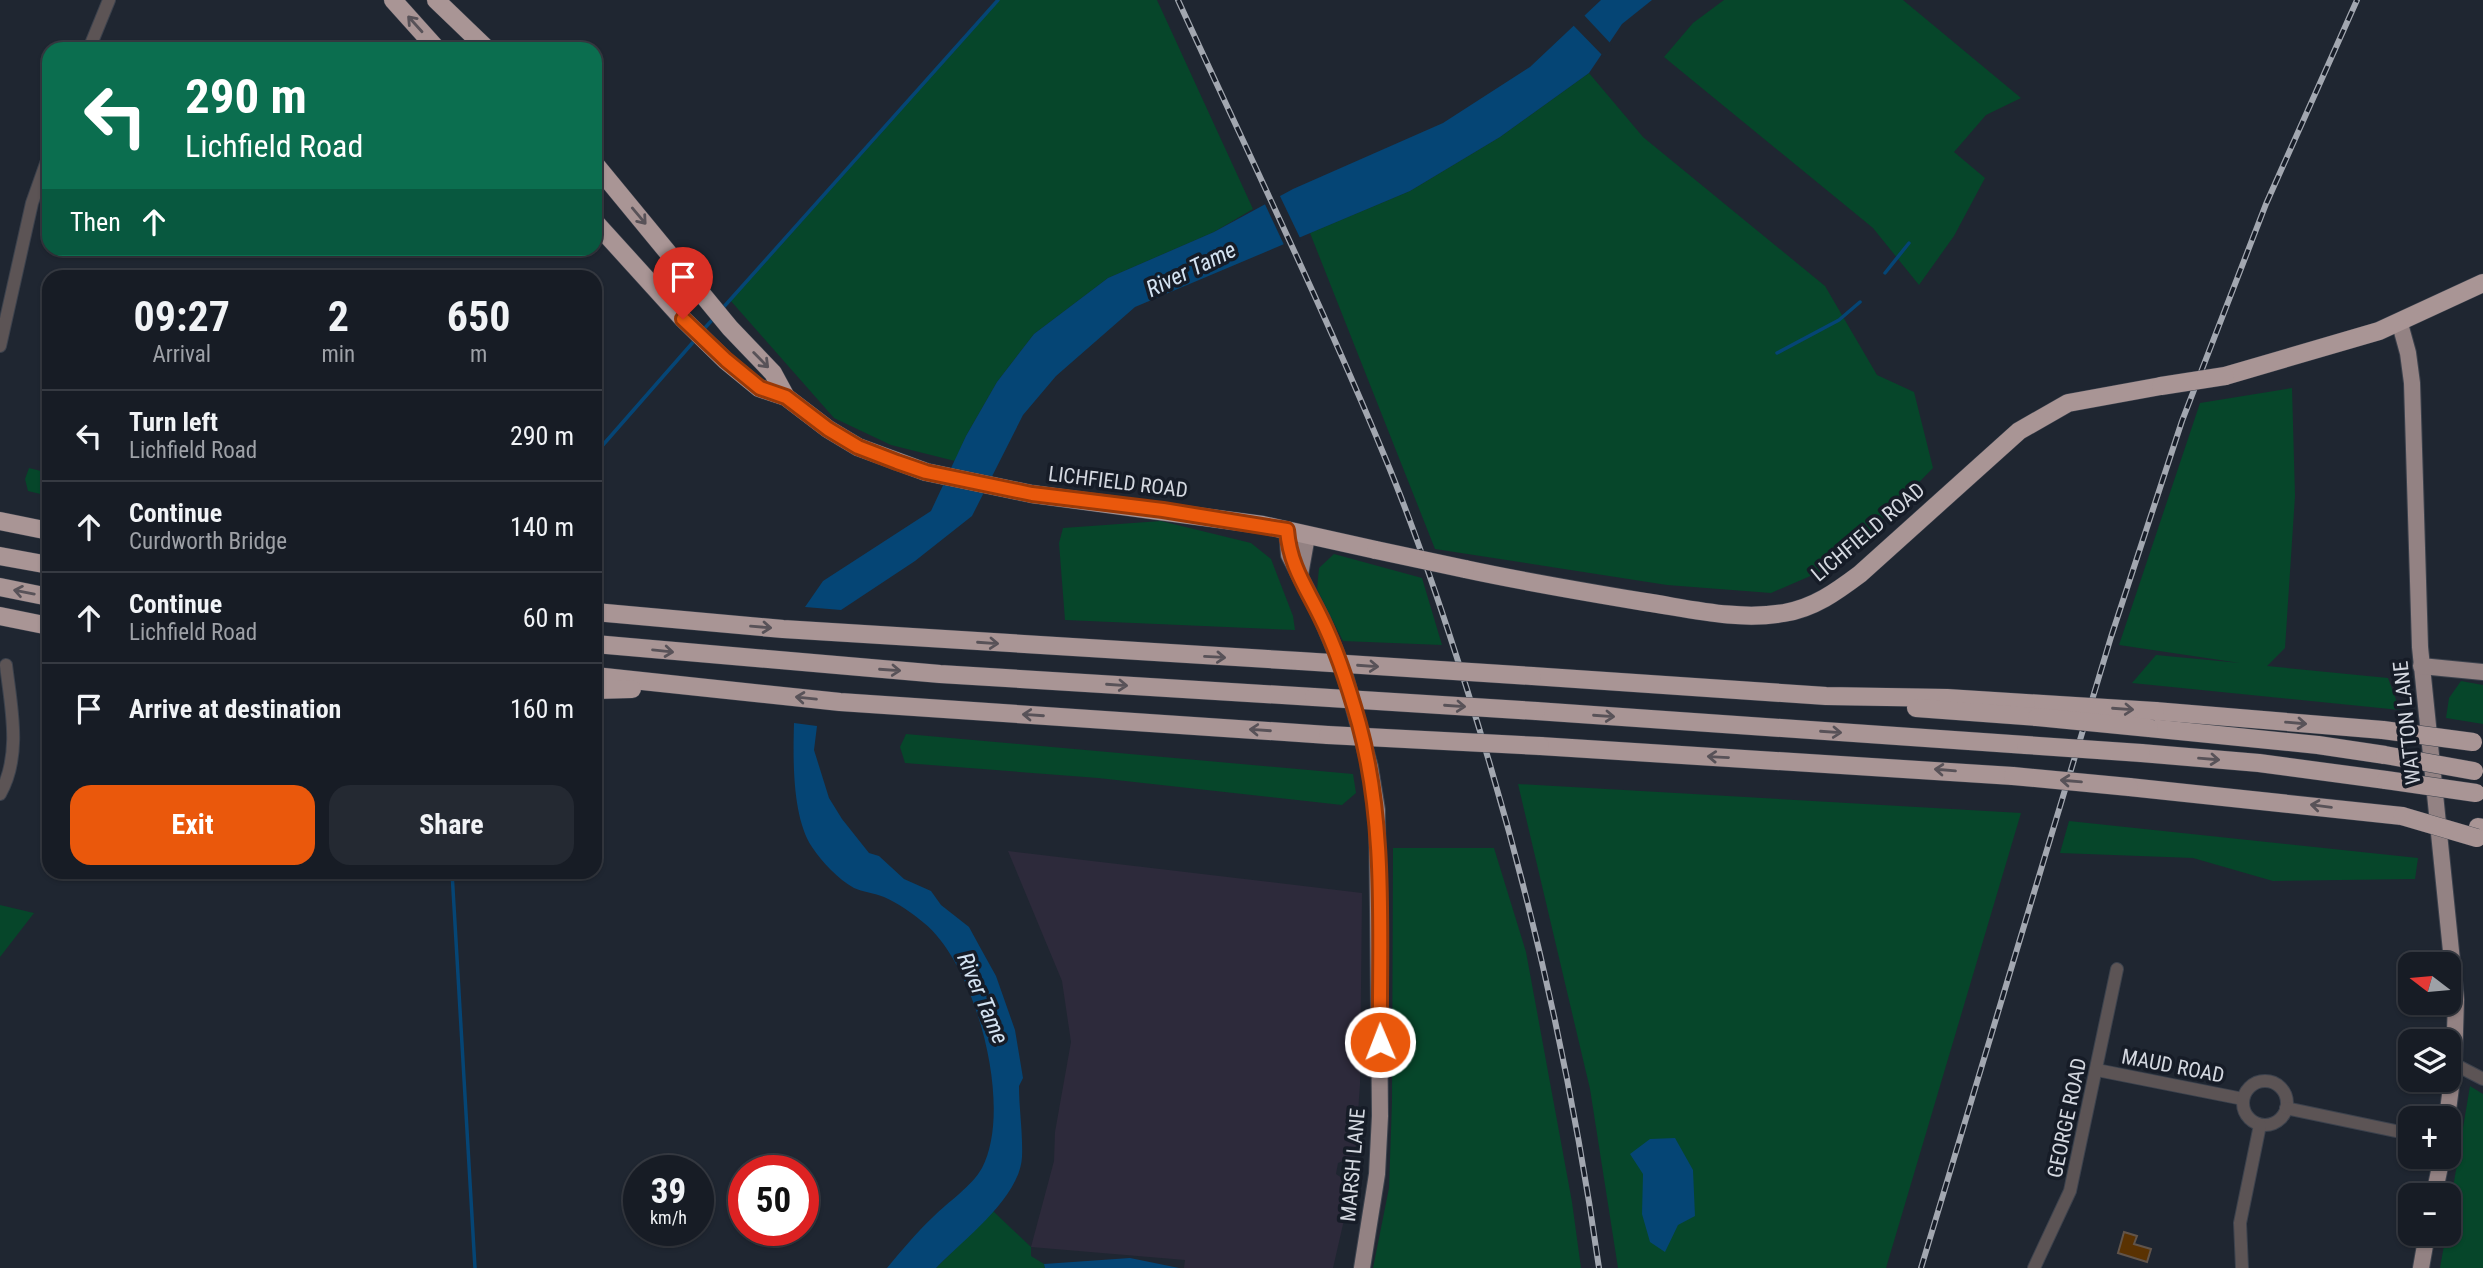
<!DOCTYPE html>
<meta charset="utf-8">
<style>
:root{--surface:#171c25;--page:#242932;--text:#f1f3f6;--muted:#9ea1a7;--line:#363a42;--accent:#ea580c}
body{margin:0;font-family:"Roboto Condensed",sans-serif;background:var(--page);color:var(--text);height:100vh;display:flex;flex-direction:column;font-size:26px;white-space:nowrap}
*{box-sizing:border-box;margin:0}
p{font-size:23px;color:var(--muted)}
.icon{flex:none;width:38px;height:38px;fill:none;stroke:currentColor;stroke-width:2;stroke-linecap:round;stroke-linejoin:round}
.map{position:relative;flex:1;overflow:hidden}
.drawer{position:absolute;left:42px;top:270px;width:560px;height:609px;display:flex;flex-direction:column;background:var(--surface);border-radius:21px;box-shadow:0 2px 5px #0004,0 0 0 2px var(--line)}
.drawer>*{flex:none}
.hud{position:absolute;left:42px;top:42px;width:560px;height:214px;border-radius:21px;box-shadow:0 2px 5px #0004,0 0 0 2px var(--line);background:#0b6e4f;color:#fff;overflow:hidden}
.needle{width:46px;rotate:286deg}
.buttons{position:absolute;left:2398px;top:952px;display:grid;gap:14px}
.buttons a{display:grid;place-items:center;width:63px;height:63px;border-radius:14px;background:var(--surface);box-shadow:0 2px 5px #0004,0 0 0 2px var(--line);font-size:35px}
.speed{position:absolute;left:623px;top:1155px;display:flex;gap:14px;font-size:35px;font-weight:700;text-align:center}
.speed>*{display:grid;place-content:center;width:91px;height:91px;border-radius:50%;background:var(--surface);box-shadow:0 2px 5px #0004,0 0 0 2px var(--line);line-height:1}
.speed small{font-size:18px;font-weight:400}
.speed .limit{border:10px solid #d22;background:#fff;color:#111}
.pin{position:absolute;display:grid;place-items:center;width:60px;height:60px;color:#fff;margin:-72px -30px;border-radius:50% 50% 50% 0;rotate:-45deg;box-shadow:0 0 7px #0007}
.pin .icon{rotate:45deg}
.me{position:absolute;width:77px;margin:-38px;rotate:359deg;stroke-linejoin:round;filter:drop-shadow(0 0 5px #0008)}
.turn{display:flex;align-items:center;gap:24px;height:147px;padding:0 28px;font-size:32px}
.turn .icon{width:91px;height:91px;stroke-width:2.5}
.turn b{display:block;font-size:49px;line-height:60px}
.then{display:flex;align-items:center;height:66px;padding:0 28px;background:#0003;gap:14px;font-size:26px}
.eta{display:flex;justify-content:space-evenly;align-items:center;height:119px;text-align:center}
.eta b{font-size:42px;font-weight:700;line-height:49px}
.button{display:flex;gap:14px;margin-top:auto;padding:14px 28px}
.button a{flex:1;height:80px;border-radius:21px;background:var(--accent);color:#fff;font-size:28px;font-weight:700;line-height:80px;text-align:center}
.button a+a{background:var(--page);color:var(--text)}
ul{padding:0;list-style:none}
li{display:flex;align-items:center;gap:21px;height:91px;padding:0 28px;border-top:2px solid var(--line)}
li div{flex:1}
li b{display:block;font-size:26px}
li em{font-style:normal}
.map>svg:first-child{display:block}
</style>
<div class="map">
<svg width="2483" height="1268" viewBox="0 0 2483 1268">
<rect width="100%" height="100%" fill="#1f2631"/>
<path fill="#2d2a3b" d="M1008,851L1362,893L1360,1084L1355,1156L1338,1163L1336,1174L1352,1185L1333,1268H1184L1185,1260L1031,1247L1054,1161L1055,1132L1071,1042L1062,981Z"/>
<g fill="#06462a">
<path d="M998,0H1157L1253,209L1214,232L1108,278L1034,334L997,382L966,436L955,461L891,445L834,418L730,300Z"/>
<path d="M1724,0H1903L2021,98L1986,115L1954,152L1985,178L1954,236L1919,285L1873,228L1664,57L1693,23Z"/>
<path d="M1589,73L1643,137L1825,286L1877,375L1914,392L1933,468L1866,536L1822,571L1771,593L1667,585L1435,549L1310,233L1410,191L1500,137Z"/>
<path d="M2292,388L2295,496L2285,648L2267,666L2388,678L2400,710L2132,683L2156,655L2240,663L2119,645L2200,403Z"/>
<path d="M29,468L49,473V496L28,491L25,479Z"/>
<path d="M1161,521L1251,543L1271,559L1293,616L1295,630L1065,620L1059,543L1063,528Z"/>
<path d="M1334,554L1422,578L1442,645L1343,641L1317,589L1319,568Z"/>
<path d="M2461,681L2483,685V724L2446,718L2449,698Z"/>
<path d="M906,734L1353,774L1356,793L1342,805L1098,778L905,763L900,747Z"/>
<path d="M1518,784L2021,813L1886,1268H1618L1590,1089Z"/>
<path d="M2069,821L2418,858L2415,879L2273,881L2193,858L2060,853Z"/>
<path d="M1393,848H1494L1526,952L1572,1202L1581,1268H1373L1389,1188L1392,1102Z"/>
<path d="M0,905L34,913L0,957Z"/>
<path d="M2470,1086L2483,1094V1268H2440L2446,1234H2448V1218Z"/>
<path d="M993,1211L1031,1247V1256L1044,1264L1045,1268H936Z"/>
</g>
<g fill="#054575">
<path d="M1601,0H1652L1622,24L1589,73L1500,137L1410,191L1135,307L1056,376L1023,415L972,516L915,561L841,610L805,607L823,581L931,511L966,436L997,382L1034,334L1108,278L1214,232L1293,189L1443,123L1530,67Z"/>
<path d="M794,723L817,726L814,750L829,798L842,819L869,853L879,856L904,879L931,891L941,905L969,927L981,949L996,976L1015,1030L1023,1078L1019,1086C1019,1109 1023,1133 1022,1157C1020,1198 962,1241 936,1268H887C902,1250 917,1232 933,1217C948,1202 972,1186 982,1168C1014,1108 976,965 924,923C912,913 898,903 884,897C875,893 862,892 854,888C838,879 822,862 812,847C792,817 793,759 794,723Z"/>
<path d="M1675,1138L1693,1170L1695,1216L1678,1225L1665,1252L1650,1242L1642,1214L1643,1174L1630,1154L1650,1139Z"/>
<path d="M1130,1258L1179,1268H1045L1044,1264Z"/>
</g>
<g fill="#1f2631">
<path d="M1582,13L1612,45L1604,57L1571,23Z"/>
<path d="M1278,192L1301,240L1285,247L1263,200Z"/>
</g>
<g fill="none" stroke-linecap="round" stroke-linejoin="round">
<g stroke="#054575" stroke-width="3.5">
<path d="M1885,273L1909,243"/>
<path d="M721,310L998,0"/>
<path d="M702,331L713,319"/>
<path d="M1777,353L1839,320L1860,302"/>
<path d="M595,454L695,340"/>
<path d="M452,872L475,1268"/>
</g>
</g>
<path fill="#5a3202" stroke="#61544a" stroke-width="2" d="M2124,1232L2137,1236L2134,1244L2151,1249L2147,1262L2118,1253Z"/>
<g fill="none" stroke-linecap="round" stroke-linejoin="round">
<g stroke="#3c424d" stroke-width="14">
<g id="minor">
<path d="M89,49L109,0"/>
<path d="M0,346L32,203L49,155"/>
<path d="M0,794C22,755 11,707 6,665"/>
<path d="M2454,1064L2483,1079"/>
<path d="M2097,1070L2243,1099"/>
<circle cx="2265" cy="1103" r="22"/>
<path d="M2286,1108L2410,1134"/>
<path d="M2034,1268L2070,1191L2117,969"/>
<path d="M2242,1268L2240,1223L2260,1125"/>
</g>
</g>
<g stroke="#3c424d" stroke-width="18">
<g id="major">
<path d="M2400,324L2408,353L2412,383L2420,647L2456,1000L2454,1064L2447,1118"/>
<path d="M1287,530L1289,555L1322,619L1344,672L1370,767L1377,810L1380,1116L1377,1174L1362,1268"/>
<path d="M1300,575L1307,536"/>
<path d="M2421,666L2483,672"/>
<path d="M2434,1195L2442,1157"/>
<path d="M2421,1268L2427,1234"/>
</g>
</g>
<g stroke="#3c424d" stroke-width="19">
<g id="highway">
<path d="M393,0L437,49"/>
<path d="M436,0L487,49"/>
<path d="M595,164L730,328L773,373L786,397"/>
<path d="M595,222L683,319L726,361L759,388L786,397L828,429L858,447L926,472L1032,494L1263,525L1376,550"/>
<path d="M2225,376L2379,331L2483,283"/>
<path d="M0,521L49,531"/>
<path d="M0,556L49,565"/>
<path d="M1465,569C1525,582 1585,592 1645,602C1691,609 1738,621 1784,613C1814,608 1836,592 1860,574L2019,431L2068,403L2161,386"/>
<path d="M0,587L49,597"/>
<path d="M595,612L783,629L1300,661"/>
<path d="M0,616L49,626"/>
<path d="M595,644L940,674L1314,697"/>
<path d="M595,676L840,702L1328,735"/>
<path d="M1532,676L1826,696L1947,698L2043,704"/>
<path d="M595,690L632,689"/>
<path d="M1916,708L2037,717"/>
<path d="M1536,711L2026,745"/>
<path d="M2155,711L2383,730"/>
<path d="M2149,728L2318,745L2385,755"/>
<path d="M1540,746L2013,776"/>
<path d="M2141,753L2259,763L2386,780"/>
<path d="M2129,787L2402,816"/>
<path d="M2478,827L2483,828"/>
</g>
</g>
<use href="#minor" stroke="#5c5455" stroke-width="12"/>
<use href="#major" stroke="#938283" stroke-width="16"/>
<use href="#highway" stroke="#a99595" stroke-width="18"/>
<g stroke="#a2a7b0" stroke-width="6">
<g id="rail">
<path d="M1178,0C1247,151 1320,301 1384,455C1415,529 1441,607 1465,683C1526,874 1571,1070 1599,1268"/>
<path d="M1921,1268L2111,637L2182,421L2266,204L2357,0"/>
</g>
</g>
<use href="#rail" stroke="#161c27" stroke-width="3.5" stroke-dasharray="10" stroke-linecap="butt"/>
<g stroke="#3c424d" stroke-width="19" stroke-linecap="butt">
<g id="highway-bridge">
<path d="M2161,386L2225,376"/>
<path d="M1376,550L1465,569"/>
<path d="M1300,661L1532,676"/>
<path d="M1314,697L1536,711"/>
<path d="M2043,704L2155,711"/>
<path d="M2037,717L2149,728"/>
<path d="M2383,730L2473,742"/>
<path d="M1328,735L1540,746"/>
<path d="M2026,745L2141,753"/>
<path d="M2385,755L2474,771"/>
<path d="M2013,776L2129,787"/>
<path d="M2386,780L2476,793"/>
<path d="M2402,816L2477,838"/>
</g>
</g>
<use href="#highway-bridge" stroke="#a99595" stroke-width="18"/>
</g>
<defs><path id="oneway-shaft" d="M-6 0H5M1.5-3L5.5 0L1.5 3" fill="none" stroke-width="1.6" stroke-linecap="round" stroke-linejoin="round" transform="scale(1.75)"/></defs>
<g stroke="#585258">
<use href="#oneway-shaft" transform="translate(415 24) rotate(-132)"/>
<use href="#oneway-shaft" transform="translate(639 216) rotate(50)"/>
<use href="#oneway-shaft" transform="translate(761 360) rotate(46)"/>
<use href="#oneway-shaft" transform="translate(24 592) rotate(-169)"/>
<use href="#oneway-shaft" transform="translate(761 627) rotate(5)"/>
<use href="#oneway-shaft" transform="translate(988 643) rotate(4)"/>
<use href="#oneway-shaft" transform="translate(663 651) rotate(6)"/>
<use href="#oneway-shaft" transform="translate(1215 657) rotate(3)"/>
<use href="#oneway-shaft" transform="translate(1368 666) rotate(4)"/>
<use href="#oneway-shaft" transform="translate(890 670) rotate(4)"/>
<use href="#oneway-shaft" transform="translate(1117 685) rotate(4)"/>
<use href="#oneway-shaft" transform="translate(806 698) rotate(-174)"/>
<use href="#oneway-shaft" transform="translate(1455 706) rotate(4)"/>
<use href="#oneway-shaft" transform="translate(2123 709) rotate(4)"/>
<use href="#oneway-shaft" transform="translate(1033 715) rotate(-176)"/>
<use href="#oneway-shaft" transform="translate(1604 716) rotate(4)"/>
<use href="#oneway-shaft" transform="translate(2296 723) rotate(5)"/>
<use href="#oneway-shaft" transform="translate(1260 730) rotate(-176)"/>
<use href="#oneway-shaft" transform="translate(1831 732) rotate(4)"/>
<use href="#oneway-shaft" transform="translate(1718 757) rotate(-177)"/>
<use href="#oneway-shaft" transform="translate(2209 759) rotate(5)"/>
<use href="#oneway-shaft" transform="translate(1945 770) rotate(-175)"/>
<use href="#oneway-shaft" transform="translate(2071 781) rotate(-175)"/>
<use href="#oneway-shaft" transform="translate(2321 806) rotate(-173)"/>
</g>
<g fill="none" stroke-linecap="round" stroke-linejoin="round">
<g stroke="#983908" stroke-width="18">
<path id="route" d="M683,319L726,360L760,388L786,397L828,429L858,447L897,462L926,472L1032,494L1163,510L1287,530C1290,566 1306,587 1321,618C1338,652 1349,688 1359,724C1387,827 1379,936 1380,1042"/>
</g>
<use href="#route" stroke="#ea580c" stroke-width="12"/>
</g>
<g text-anchor="middle" stroke-width="7" stroke-linejoin="round" paint-order="stroke">
<g font-size="21" fill="#d4d8e0" stroke="#161c27">
<text transform="translate(1118 482) rotate(7)" y="7">LICHFIELD ROAD</text>
<text transform="translate(1868 532) rotate(-40)" y="7">LICHFIELD ROAD</text>
<text transform="translate(2407 723) rotate(-96)" y="7">WATTON LANE</text>
<text transform="translate(2173 1066) rotate(11)" y="7">MAUD ROAD</text>
<text transform="translate(2067 1118) rotate(-78)" y="7">GEORGE ROAD</text>
<text transform="translate(1353 1165) rotate(-85)" y="7">MARSH LANE</text>
</g>
<g font-size="23" font-style="italic" fill="#d4e3f2" stroke="#161c27">
<text transform="translate(1191 269) rotate(-26)" y="8">River Tame</text>
<text transform="translate(983 998) rotate(67)" y="8">River Tame</text>
</g>
</g>
</svg>
<div class="buttons">
<a><svg class="needle" viewBox="-14 -14 28 28"><path d="M0-13l5 13h-10z" fill="#e53935"/><path d="M0 13l5-13h-10z" fill="#9ea1a7"/></svg></a>
<a><svg class="icon" aria-label="layers" viewBox="0 0 24 24"><path d="M12 4l9 5-9 5-9-5zM3 14l9 5 9-5"/></svg></a>
<a>+</a>
<a>−</a>
</div>
<div class="speed"><div>39<small>km/h</small></div><div class="limit">50</div></div>
<div class="pin" style="left:683px;top:319px;background:#d93025"><svg class="icon" aria-label="arrive" viewBox="0 0 24 24"><path d="M6 21V4h12l-3 4 3 4H6"/></svg></div>
<svg class="me" style="left:1380px;top:1042px" viewBox="-20 -20 40 40"><circle r="17" fill="#ea580c" stroke="#fff" stroke-width="3"/><path d="M0-11L8 9 0 5-8 9z" fill="#fff"/></svg>
<div class="hud">
<div class="turn"><svg class="icon" aria-label="left" viewBox="0 0 24 24"><path d="M17 20v-9H6M10 6l-5 5 5 5"/></svg><div><b>290 m</b>Lichfield Road</div></div>
<div class="then">Then<svg class="icon" aria-label="ahead" viewBox="0 0 24 24"><path d="M12 20V5M6 11l6-6 6 6"/></svg></div>
</div>
<section class="drawer">
<div class="eta">
<div><b>09:27</b><p>Arrival</p></div>
<div><b>2</b><p>min</p></div>
<div><b>650</b><p>m</p></div>
</div>
<ul>
<li><svg class="icon" aria-label="left" viewBox="0 0 24 24"><path d="M17 20v-9H6M10 6l-5 5 5 5"/></svg><div><b>Turn left</b><p>Lichfield Road</p></div><em>290 m</em></li>
<li><svg class="icon" aria-label="ahead" viewBox="0 0 24 24"><path d="M12 20V5M6 11l6-6 6 6"/></svg><div><b>Continue</b><p>Curdworth Bridge</p></div><em>140 m</em></li>
<li><svg class="icon" aria-label="ahead" viewBox="0 0 24 24"><path d="M12 20V5M6 11l6-6 6 6"/></svg><div><b>Continue</b><p>Lichfield Road</p></div><em>60 m</em></li>
<li><svg class="icon" aria-label="arrive" viewBox="0 0 24 24"><path d="M6 21V4h12l-3 4 3 4H6"/></svg><div><b>Arrive at destination</b></div><em>160 m</em></li>
</ul>
<div class="button"><a>Exit</a><a>Share</a></div>
</section>
</div>
